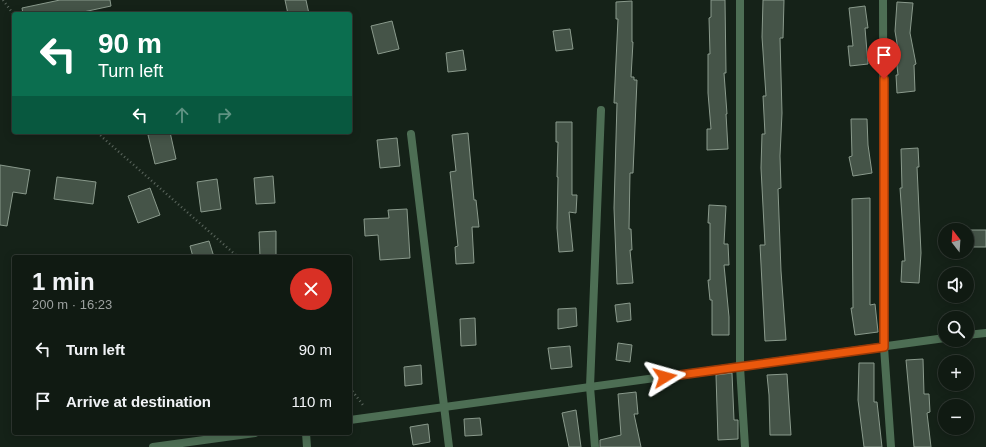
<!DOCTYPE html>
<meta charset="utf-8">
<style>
:root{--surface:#101a12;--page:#19231b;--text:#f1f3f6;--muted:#9ca19f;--line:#303832}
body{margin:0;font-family:Arial,sans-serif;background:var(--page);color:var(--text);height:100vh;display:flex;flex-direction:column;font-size:15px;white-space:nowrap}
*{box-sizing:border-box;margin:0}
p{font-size:13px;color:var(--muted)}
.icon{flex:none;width:22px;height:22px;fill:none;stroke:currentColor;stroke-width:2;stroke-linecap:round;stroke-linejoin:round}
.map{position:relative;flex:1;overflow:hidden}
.drawer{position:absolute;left:12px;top:255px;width:340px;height:180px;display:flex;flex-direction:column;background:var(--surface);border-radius:4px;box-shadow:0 2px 10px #0003,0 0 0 1px var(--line)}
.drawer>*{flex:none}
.hud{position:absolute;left:12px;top:12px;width:340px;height:122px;border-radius:4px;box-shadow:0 2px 10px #0003,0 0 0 1px var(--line);background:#0b6e4f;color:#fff;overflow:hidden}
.needle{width:26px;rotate:343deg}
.tools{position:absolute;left:938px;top:223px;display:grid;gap:8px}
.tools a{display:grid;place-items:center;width:36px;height:36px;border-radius:50%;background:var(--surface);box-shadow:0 2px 10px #0003,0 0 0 1px var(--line);font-size:20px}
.pin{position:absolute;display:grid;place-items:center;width:34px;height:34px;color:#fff;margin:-41px -17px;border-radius:50% 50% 50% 0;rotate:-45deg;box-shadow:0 0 4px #0007}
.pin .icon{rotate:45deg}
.me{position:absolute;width:44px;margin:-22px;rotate:82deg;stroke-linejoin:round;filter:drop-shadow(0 0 3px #0008)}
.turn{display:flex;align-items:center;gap:14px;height:84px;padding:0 20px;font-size:18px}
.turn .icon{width:52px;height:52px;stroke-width:2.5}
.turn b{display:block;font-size:28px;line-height:34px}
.lanes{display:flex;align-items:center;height:38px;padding:0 20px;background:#0003;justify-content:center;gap:20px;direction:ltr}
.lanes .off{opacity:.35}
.round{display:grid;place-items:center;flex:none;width:42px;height:42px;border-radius:21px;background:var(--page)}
.overview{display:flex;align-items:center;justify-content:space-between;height:68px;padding:0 20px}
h1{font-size:24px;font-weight:700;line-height:30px}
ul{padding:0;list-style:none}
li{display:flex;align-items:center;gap:12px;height:52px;padding:0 20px}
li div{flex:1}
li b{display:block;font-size:15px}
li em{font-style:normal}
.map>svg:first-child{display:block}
</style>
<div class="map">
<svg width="986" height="447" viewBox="0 0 986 447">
<rect width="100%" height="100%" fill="#152218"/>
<g fill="#455448" stroke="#8a9a8c">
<path d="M60,0H110L111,6L74,14H23L22,8Z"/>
<path d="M285,0H306L309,14H288Z"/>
<path d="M711,0H725L726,73H724L727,114H726L728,149L707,150V129H711L708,93V54H710L709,18L711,17Z"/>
<path d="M763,0H784L783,38H780L782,113L780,156L781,188L778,189L781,271L786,340L765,341L760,245H765L761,168L762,134H765L763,96H766L762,37Z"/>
<path d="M632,1V42H633L631,77H634V80H637L633,173H630L629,229H631L632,250H630L633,283L617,284L614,208L617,103H614L618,19H616V2Z"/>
<path d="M897,2L913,3L910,33L916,64L914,65L915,91L897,93L896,75H898L896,57L899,56L895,31Z"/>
<path d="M865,6L868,28H865L868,64L850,66L848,46H853L849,8Z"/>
<path d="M392,21L399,49L378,54L371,26Z"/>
<path d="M570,29L573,49L556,51L553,31Z"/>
<path d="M463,50L466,70L448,72L446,53Z"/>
<path d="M851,119H867L868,145L872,173L853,176L849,157L852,156Z"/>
<path d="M556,122H572V195H577L576,213L569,212L573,251L559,252L557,228L558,177H557L558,142H556Z"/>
<path d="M159,132H170L176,159L155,164L148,135Z"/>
<path d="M468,133L474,200H476L479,227H472L474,263L456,264L455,247L458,246L450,172L456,171L452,135Z"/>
<path d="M397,138L400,166L380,168L377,140Z"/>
<path d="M918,148L919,167H917L921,253L919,283L901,282L902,261H905L900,188H902L901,149Z"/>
<path d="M0,165L30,170L26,194L13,192L7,226L0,225Z"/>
<path d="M273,176L275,203L256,204L254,178Z"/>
<path d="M57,177L96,182L93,204L54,199Z"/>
<path d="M217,179L221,209L201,212L197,182Z"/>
<path d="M150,188L160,215L138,223L128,196Z"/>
<path d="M870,198V305L875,304L878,332L855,335L851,308H853L852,199Z"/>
<path d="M709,205L726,206L724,244H728L729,265H724L729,317V335H712V300H710L708,280H710V223H708Z"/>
<path d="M407,209L410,258L380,260L378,235L365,236L364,219L389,218L388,210Z"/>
<rect x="967" y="230" width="19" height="17"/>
<path d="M276,231V257H260L259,232Z"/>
<path d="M209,241L214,257H193L190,246Z"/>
<path d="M630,303L631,320L617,322L615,305Z"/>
<path d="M576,308L577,326L558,329V309Z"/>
<path d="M475,318L476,345L461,346L460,319Z"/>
<path d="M618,343L632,345L630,362L616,360Z"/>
<path d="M570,346L572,367L551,369L548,348Z"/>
<path d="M923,359L924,394H929L930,412L927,413L931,447H914L906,360Z"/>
<path d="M859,363H874V402H877L882,447H864L858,400Z"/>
<path d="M421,365L422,384L405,386L404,367Z"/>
<path d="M732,373L734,420H738V439L718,440L716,375Z"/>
<path d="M787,374L791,435H770L769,395L767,375Z"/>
<path d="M636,392L638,414H634L641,447H600V440L621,435L618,394Z"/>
<path d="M576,410L581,447H569L562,413Z"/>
<path d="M480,418L482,435L465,436L464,419Z"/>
<path d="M428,424L430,442L413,445L410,427Z"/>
</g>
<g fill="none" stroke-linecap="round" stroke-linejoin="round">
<g stroke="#5e6960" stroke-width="2.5" stroke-dasharray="1 3" stroke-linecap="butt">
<path d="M3,0L14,15"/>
<path d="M98,132L102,137L238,257"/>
<path d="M350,388L363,405"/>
</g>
<g stroke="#4d6e54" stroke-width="8">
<path d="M740,0V367L745,447"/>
<path d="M883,0L884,347L891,447"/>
<path d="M411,134L449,447"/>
<path d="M967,335L986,333"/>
<path d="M350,420L945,338"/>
<path d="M306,433L307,447"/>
<path d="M153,447L255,433"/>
<path d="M595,447L590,387L601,110"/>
</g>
</g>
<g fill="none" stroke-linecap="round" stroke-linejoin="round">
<g stroke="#983908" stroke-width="10">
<path id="route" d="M665,377L884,347V79"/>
</g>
<use href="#route" stroke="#ea580c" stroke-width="7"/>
</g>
</svg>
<div class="tools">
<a><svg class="needle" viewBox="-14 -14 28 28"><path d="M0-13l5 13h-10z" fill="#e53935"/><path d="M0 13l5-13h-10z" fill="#9ca19f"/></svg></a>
<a><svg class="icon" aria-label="sound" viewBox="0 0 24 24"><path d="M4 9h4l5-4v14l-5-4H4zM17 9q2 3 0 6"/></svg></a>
<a><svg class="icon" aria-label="search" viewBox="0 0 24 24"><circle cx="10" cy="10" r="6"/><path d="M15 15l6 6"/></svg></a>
<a>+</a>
<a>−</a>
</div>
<div class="pin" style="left:884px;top:79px;background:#d93025"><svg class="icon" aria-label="arrive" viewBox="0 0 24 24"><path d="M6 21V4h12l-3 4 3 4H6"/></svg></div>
<svg class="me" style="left:665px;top:377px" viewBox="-20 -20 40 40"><path d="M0-17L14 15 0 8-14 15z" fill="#ea580c" stroke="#fff" stroke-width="4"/></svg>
<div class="hud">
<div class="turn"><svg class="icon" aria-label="left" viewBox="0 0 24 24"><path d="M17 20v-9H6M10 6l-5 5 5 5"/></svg><div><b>90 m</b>Turn left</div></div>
<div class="lanes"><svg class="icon" aria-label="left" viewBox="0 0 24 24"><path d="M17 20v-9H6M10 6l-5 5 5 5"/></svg><svg class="icon off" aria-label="ahead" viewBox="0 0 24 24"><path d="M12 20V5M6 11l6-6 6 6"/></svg><svg class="icon off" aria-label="right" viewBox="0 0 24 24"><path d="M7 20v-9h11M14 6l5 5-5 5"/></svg></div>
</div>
<section class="drawer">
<div class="overview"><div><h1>1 min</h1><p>200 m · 16:23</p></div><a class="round" style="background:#d93025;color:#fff"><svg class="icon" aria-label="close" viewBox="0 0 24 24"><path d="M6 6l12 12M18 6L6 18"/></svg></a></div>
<ul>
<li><svg class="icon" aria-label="left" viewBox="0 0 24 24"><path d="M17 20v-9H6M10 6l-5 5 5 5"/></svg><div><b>Turn left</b></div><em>90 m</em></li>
<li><svg class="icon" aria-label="arrive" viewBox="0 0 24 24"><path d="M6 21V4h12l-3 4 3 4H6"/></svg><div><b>Arrive at destination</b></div><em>110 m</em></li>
</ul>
</section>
</div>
